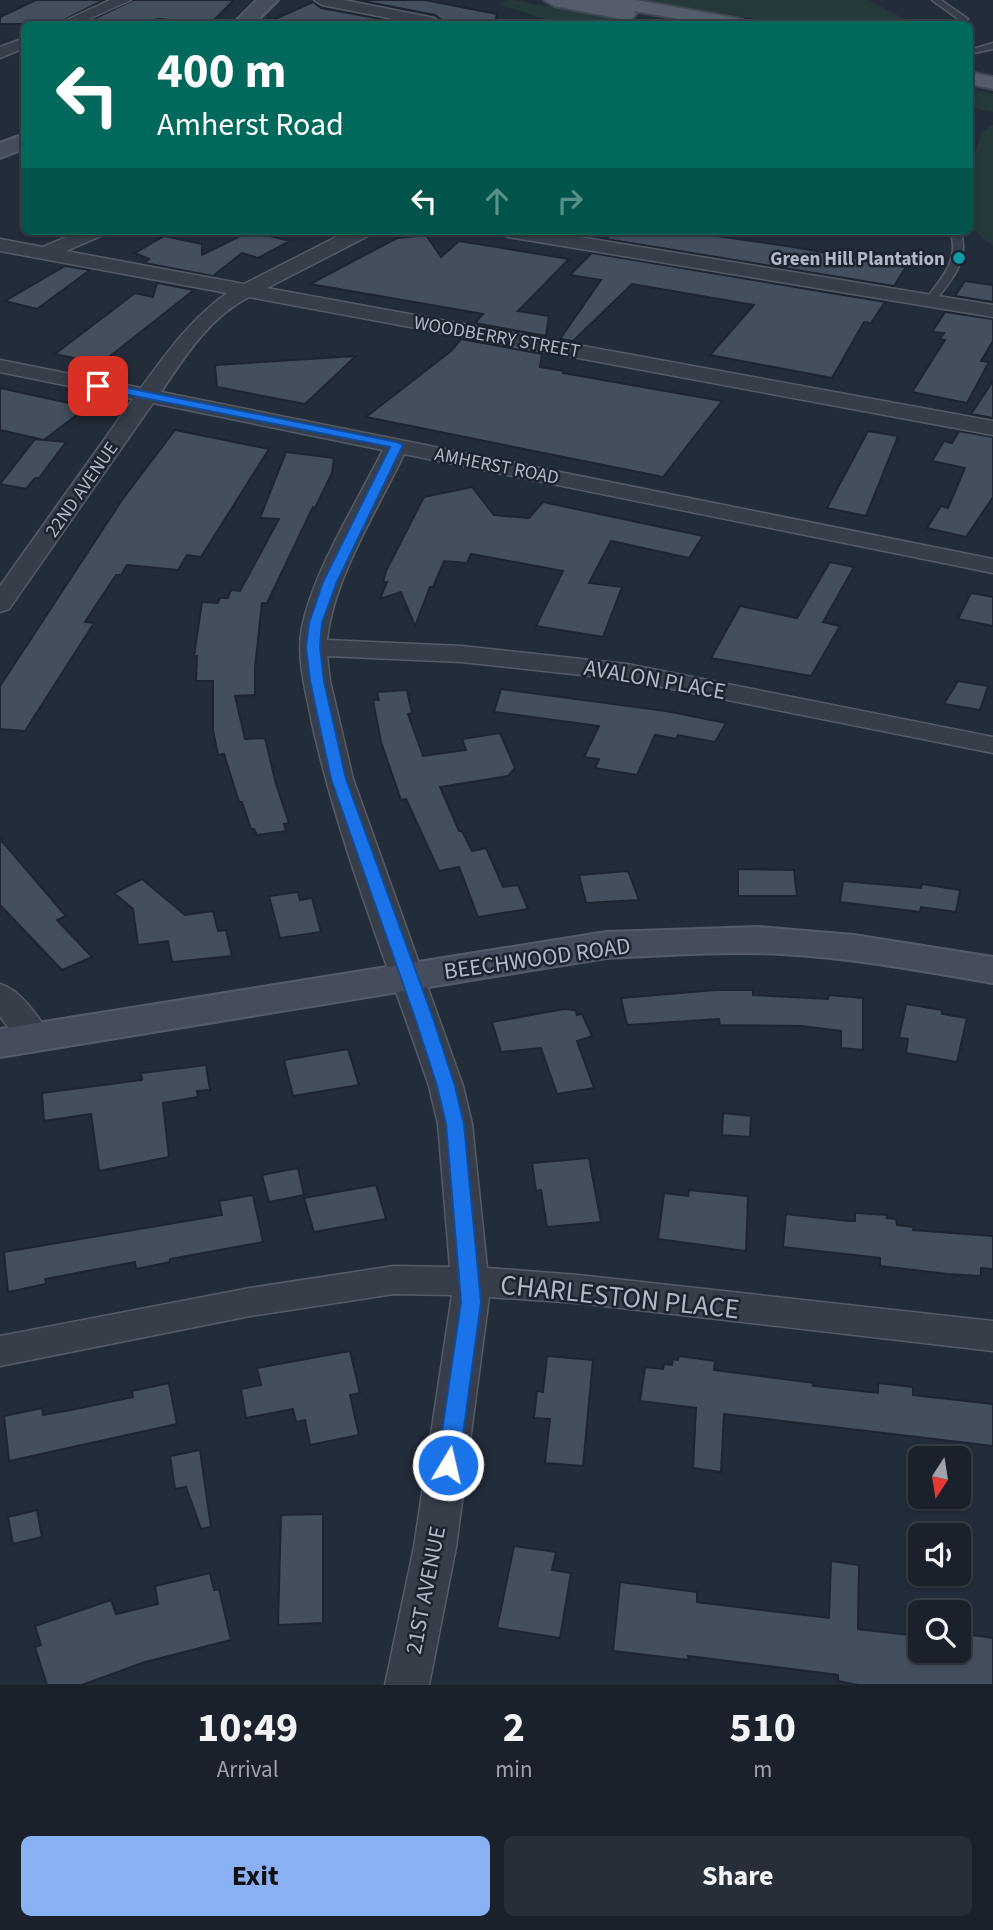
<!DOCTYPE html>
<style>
:root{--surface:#1a212b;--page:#272e37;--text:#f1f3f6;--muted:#9fa3a9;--line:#383e47;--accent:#8ab1f3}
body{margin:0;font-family:"Source Sans 3",sans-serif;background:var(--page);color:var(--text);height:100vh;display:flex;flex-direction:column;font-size:26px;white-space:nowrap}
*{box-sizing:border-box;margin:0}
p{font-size:23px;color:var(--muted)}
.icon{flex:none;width:38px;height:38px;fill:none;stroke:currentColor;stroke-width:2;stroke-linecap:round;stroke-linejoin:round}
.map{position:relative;height:1685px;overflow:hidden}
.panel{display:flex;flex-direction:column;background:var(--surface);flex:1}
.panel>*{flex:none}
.top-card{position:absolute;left:21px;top:21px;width:952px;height:214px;border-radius:10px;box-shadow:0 2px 5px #0004,0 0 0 2px var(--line);background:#00695c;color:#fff;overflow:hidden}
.needle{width:46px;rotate:192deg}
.buttons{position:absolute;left:908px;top:1446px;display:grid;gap:14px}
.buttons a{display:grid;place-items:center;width:63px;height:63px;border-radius:10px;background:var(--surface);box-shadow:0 2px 5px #0004,0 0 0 2px var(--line);font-size:35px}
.pin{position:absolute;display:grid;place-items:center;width:60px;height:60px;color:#fff;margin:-30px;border-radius:14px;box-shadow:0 4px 10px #0006}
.me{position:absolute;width:77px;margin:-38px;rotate:9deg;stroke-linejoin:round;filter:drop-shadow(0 0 5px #0008)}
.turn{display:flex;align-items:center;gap:24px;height:147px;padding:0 21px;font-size:32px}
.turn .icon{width:91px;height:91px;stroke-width:2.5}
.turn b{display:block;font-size:49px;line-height:60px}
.lanes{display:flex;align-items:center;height:66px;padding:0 21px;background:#0003;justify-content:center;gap:35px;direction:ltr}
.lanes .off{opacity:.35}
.eta{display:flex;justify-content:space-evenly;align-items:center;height:119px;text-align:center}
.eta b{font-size:42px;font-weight:700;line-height:49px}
.action{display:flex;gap:14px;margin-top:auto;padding:14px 21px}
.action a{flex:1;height:80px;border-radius:10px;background:var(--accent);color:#111;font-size:28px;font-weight:700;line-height:80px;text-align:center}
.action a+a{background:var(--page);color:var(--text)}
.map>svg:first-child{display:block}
</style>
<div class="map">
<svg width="993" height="1685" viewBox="0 0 993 1685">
<rect width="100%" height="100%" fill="#232c39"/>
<g fill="#25383a">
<path d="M506,0H514L639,24H560L498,4Z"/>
<path d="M645,0H869L914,24H784Z"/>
<path d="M970,89L993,94V112L970,107Z"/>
<path d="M993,125V246L970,227V160L975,155L981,133Z"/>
</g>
<g fill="#444f5e" stroke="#1e2531" stroke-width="2">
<path d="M36,0H104L56,24H0V17Z"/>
<path d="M133,0H234L211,23L158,19L141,24H83Z"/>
<path d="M357,0H425L497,14L495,24H444L443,21L435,15Z"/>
<path d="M313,2L321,8L408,24H264Z"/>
<path d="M250,231H263L265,235L290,241L258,258L242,253L213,276L144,263L149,259L135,253L164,236L202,244V255Z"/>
<path d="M614,231H682L787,246L906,267L894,286L606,239Z"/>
<path d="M426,235L441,257L459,241L569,259L518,311L549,316L546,336L475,323L483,314L310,284L397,238Z"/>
<path d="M592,253L885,302L871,323L864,322L832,378L710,355L754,305L632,284L573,341L560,339L601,280L570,275Z"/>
<path d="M65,266L90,270L37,309L5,301Z"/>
<path d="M965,281L993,285V302L955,296Z"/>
<path d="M157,283L194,290L100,364L55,354L135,293L153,297Z"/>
<path d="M945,312L993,319V341L981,361L989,362L967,403L912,392L945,340L940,339L944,333L932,332Z"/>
<path d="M461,339L542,354L540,367L564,371L563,373L722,401L663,477L366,417L451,351Z"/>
<path d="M356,356L305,404L217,387L215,365Z"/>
<path d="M993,381V418L971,414Z"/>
<path d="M0,388L87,407L44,440L66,442L39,478H35L26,489L0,484L35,439L44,440L0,430Z"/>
<path d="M175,430L269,449L201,557L187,555L178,570L127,565L121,575H116L85,622L94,623L25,731L0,729V686L122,500Z"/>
<path d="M868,431L898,436L866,516L827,508Z"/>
<path d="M959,431L993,437V497L966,537L927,528L941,506L948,508L965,468L932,461L944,441L952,443Z"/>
<path d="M286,452L334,458L332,473L315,508L313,507L267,603H262L255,667V695L235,696L245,739L265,738L276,784L289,823L284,824L286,831L257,835L254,829H251L242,802H239L224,754L218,755L213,730V681H196L197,656H194L202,602L218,603L220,598H228L231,590L240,591L279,519L260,518Z"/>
<path d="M472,487L494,515L529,518L543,502L703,536L689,558L611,541L589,583L622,587L603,637L536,626L563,571L471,554L467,563L444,561L433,587H430L415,626L401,592L380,599L387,582H383L386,571L424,497Z"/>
<path d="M830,562L854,567L823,622L840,626L811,676L711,658L740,606L797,618Z"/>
<path d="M971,593L993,597V626L958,619Z"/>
<path d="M958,681L988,686L980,710L944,704Z"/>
<path d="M501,689L666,711L726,723L715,742L678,735L676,739L655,735L637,775L595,768L599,759L584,757L599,726L494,712Z"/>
<path d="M407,690L412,713L408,714L423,756L466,750L462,739L500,733L515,768L508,776L440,787L459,831H462L472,851L486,848L503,887L518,885L528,909L478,917L459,867L439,871L406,799L401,800L381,742L373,700H379L377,692Z"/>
<path d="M0,839L66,916L57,920L92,957L62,970L0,905Z"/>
<path d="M738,869L794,870L797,896H738Z"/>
<path d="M628,871L639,900L586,903L579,875Z"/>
<path d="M142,879L185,915L213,911L218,931L226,930L232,956L172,962L168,941L138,945L133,909L114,893Z"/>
<path d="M843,881L921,888L922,884L960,890L956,912L921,907L920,912L840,902Z"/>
<path d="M298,892L300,900L312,898L321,932L280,938L269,896Z"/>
<path d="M716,990H753V995L828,999L829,995L863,998V1050L841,1048V1031L801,1026L720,1025L719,1019L627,1025L621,998Z"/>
<path d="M906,1004L942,1010V1014L967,1018L957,1062L906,1053L908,1039L899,1038Z"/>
<path d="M564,1009L575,1010L577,1015L582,1014L592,1036L577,1041L594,1088L557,1094L541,1048L501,1052L492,1022Z"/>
<path d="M348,1049L359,1085L293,1096L284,1060Z"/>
<path d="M206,1065L210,1090L197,1091L198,1097L163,1103L169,1157L99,1171L91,1114L44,1121L42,1093L142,1080L141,1073Z"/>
<path d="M723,1113L751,1116L750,1137L722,1135Z"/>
<path d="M589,1158L601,1222L547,1227L541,1190L536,1191L532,1163Z"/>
<path d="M298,1168L304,1195L269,1202L262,1175Z"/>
<path d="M376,1185L386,1219L314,1232L304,1198Z"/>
<path d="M689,1190L748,1196L746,1251L658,1239L664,1193L688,1196Z"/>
<path d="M253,1195L263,1242L170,1259V1262L136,1269L135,1262L45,1279L46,1284L8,1292L4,1252L222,1215L219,1201Z"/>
<path d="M855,1213L887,1215V1218L896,1219L897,1225L914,1227L913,1230L993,1236V1269L981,1268V1276L948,1274L880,1266V1258L783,1247L786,1214L849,1221H855Z"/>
<path d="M350,1351L360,1393L350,1395L359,1435L310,1445L305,1420L296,1422L293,1409L246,1418L241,1389L261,1385L257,1368Z"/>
<path d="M547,1356L593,1360L583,1466L545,1463L550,1419L534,1418L537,1391L543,1392Z"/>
<path d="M679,1356L715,1361L714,1370L814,1383L813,1386L878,1393V1383L913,1387V1395L993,1404V1446L724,1414L721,1472L693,1468L696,1408L640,1401L645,1367L663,1369L664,1364L672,1365L673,1359L678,1360Z"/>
<path d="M169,1383L177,1424L9,1461L4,1416L42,1408L43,1415L76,1409L133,1397L132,1391Z"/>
<path d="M200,1450L211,1527L201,1529L186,1487L175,1489L170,1456Z"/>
<path d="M37,1510L42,1537L13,1544L8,1517Z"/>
<path d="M323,1514V1623L278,1625L281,1515Z"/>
<path d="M514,1546L556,1552L552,1570L571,1573L560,1638L497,1628Z"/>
<path d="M831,1561L859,1565L858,1629L918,1636L919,1650H959V1633L993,1638V1685H858L838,1681V1675L688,1656L689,1660L613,1651L620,1582L697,1592V1602L829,1618Z"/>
<path d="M210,1573L214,1590L219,1589L231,1640L145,1662L82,1685H47L35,1647L41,1645L35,1626L111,1600L116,1614L158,1604L155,1586Z"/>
</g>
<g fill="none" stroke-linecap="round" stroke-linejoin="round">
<g stroke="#555c68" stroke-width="3">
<g id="lane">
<path d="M932,0H941L968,19L961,21Z"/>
<path d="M993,43V49L970,54V50Z"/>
<path d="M950,231H960C971,259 951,281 934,302H926L925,300C941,279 961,259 950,231Z"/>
</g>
</g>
<g stroke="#555c68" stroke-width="3">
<g id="street">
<path d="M110,0H131L78,24H58Z"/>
<path d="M314,0H344L434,18L442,23L419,24L322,5Z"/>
<path d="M24,38V48L0,58V47Z"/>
<path d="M80,231H106L103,235L66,251L244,284L348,231H373L370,235L267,288L993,421V435L249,297C210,317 185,356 161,392L993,559V573L404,454C377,511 334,577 327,640L461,646L627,664L993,737V753L627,680L461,662L327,656L330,681L353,779L463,1086L472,1124L487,1268L578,1275L993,1321V1351L578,1303L489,1297L456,1547L429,1685H385L414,1547L452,1295L394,1294L250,1316L0,1366V1336L250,1288L394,1266L450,1267L438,1124L429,1086C389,967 339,845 312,723C306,690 295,656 303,623C316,567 357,502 383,450L153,403L9,609L0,612V586L133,399L0,372V360L141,388C167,352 191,319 227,293L0,251V239L43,247Z"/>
<path d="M498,231H543L993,305V317L508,237Z"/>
<path d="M0,984C21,990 39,1018 51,1036L46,1044L34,1047L22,1044L0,1017Z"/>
</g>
</g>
<g stroke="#555c68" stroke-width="4">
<g id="secondary">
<path d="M257,0H278L254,24H233Z"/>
<path d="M24,134V149L0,158V143Z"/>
<path d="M758,927L854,935L993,957V983C923,971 853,958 782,954C723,951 665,955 606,958L0,1057V1029L606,932Z"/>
</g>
</g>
<g stroke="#404753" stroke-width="4">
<g id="primary">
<path d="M544,0H636L736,18L743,20L746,24H706L634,11L636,14L633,18L626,20L554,6Z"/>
<path d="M970,72L993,77V89L970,84Z"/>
</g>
</g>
<use href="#lane" fill="#373e4a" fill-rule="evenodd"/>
<use href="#street" fill="#373e4a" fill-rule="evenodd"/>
<use href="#secondary" fill="#454d5d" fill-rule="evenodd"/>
<use href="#primary" fill="#555d6a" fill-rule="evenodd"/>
</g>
<path fill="#1a73e8" stroke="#114b97" stroke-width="2" d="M98,382L397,442L403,445L337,582L322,623L320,647L324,681L346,779L433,1018L455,1086L464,1124L481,1302L459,1465L455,1471L448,1474L440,1471L437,1465L461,1302L446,1124L437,1086L415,1018L331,779L310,681L306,647L309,623L323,582L390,447L94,388L92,386Z"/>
<circle fill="#0f9aa8" stroke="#1c232f" stroke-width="2.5" cx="959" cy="258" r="7"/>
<g text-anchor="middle" stroke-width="5" stroke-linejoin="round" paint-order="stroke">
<g font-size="19" font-weight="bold" fill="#b2b9c6" stroke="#1c232f" text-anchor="end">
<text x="945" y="265">Green Hill Plantation</text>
</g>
<g font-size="19" fill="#b2b9c6" stroke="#1c232f">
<text transform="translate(497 336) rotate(10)" y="7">WOODBERRY STREET</text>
<text transform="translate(497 465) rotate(11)" y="7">AMHERST ROAD</text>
<text transform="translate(81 489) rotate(-55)" y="7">22ND AVENUE</text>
</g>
<g font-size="23" fill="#b2b9c6" stroke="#1c232f">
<text transform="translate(655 679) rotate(10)" y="8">AVALON PLACE</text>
<text transform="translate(537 958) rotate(-8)" y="8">BEECHWOOD ROAD</text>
<text transform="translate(425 1590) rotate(-79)" y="8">21ST AVENUE</text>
</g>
<g font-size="28" fill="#b2b9c6" stroke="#1c232f">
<text transform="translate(620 1296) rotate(6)" y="10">CHARLESTON PLACE</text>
</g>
</g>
</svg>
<div class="buttons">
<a><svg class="needle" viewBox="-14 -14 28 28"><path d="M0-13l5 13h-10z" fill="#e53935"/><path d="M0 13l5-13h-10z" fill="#9fa3a9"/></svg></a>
<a><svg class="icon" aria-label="sound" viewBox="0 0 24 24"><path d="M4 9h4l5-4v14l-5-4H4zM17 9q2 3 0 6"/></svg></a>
<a><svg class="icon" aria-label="search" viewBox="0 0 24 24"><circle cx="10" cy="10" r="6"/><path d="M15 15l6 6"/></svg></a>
</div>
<div class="pin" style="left:98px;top:386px;background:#d93025"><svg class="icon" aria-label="arrive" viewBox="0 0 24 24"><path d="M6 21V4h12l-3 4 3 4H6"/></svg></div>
<svg class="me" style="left:448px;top:1465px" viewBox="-20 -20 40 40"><circle r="17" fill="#1a73e8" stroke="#fff" stroke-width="3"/><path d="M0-11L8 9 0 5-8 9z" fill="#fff"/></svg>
<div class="top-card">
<div class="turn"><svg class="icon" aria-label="left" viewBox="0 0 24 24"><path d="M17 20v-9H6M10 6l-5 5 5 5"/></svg><div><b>400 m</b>Amherst Road</div></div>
<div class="lanes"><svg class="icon" aria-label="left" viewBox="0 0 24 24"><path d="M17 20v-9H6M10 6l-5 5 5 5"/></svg><svg class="icon off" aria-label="ahead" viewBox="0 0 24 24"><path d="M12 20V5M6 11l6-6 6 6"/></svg><svg class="icon off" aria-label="right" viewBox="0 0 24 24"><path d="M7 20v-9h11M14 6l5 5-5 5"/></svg></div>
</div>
</div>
<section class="panel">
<div class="eta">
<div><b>10:49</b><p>Arrival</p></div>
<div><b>2</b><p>min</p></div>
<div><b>510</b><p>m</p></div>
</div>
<div class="action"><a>Exit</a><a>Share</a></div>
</section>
